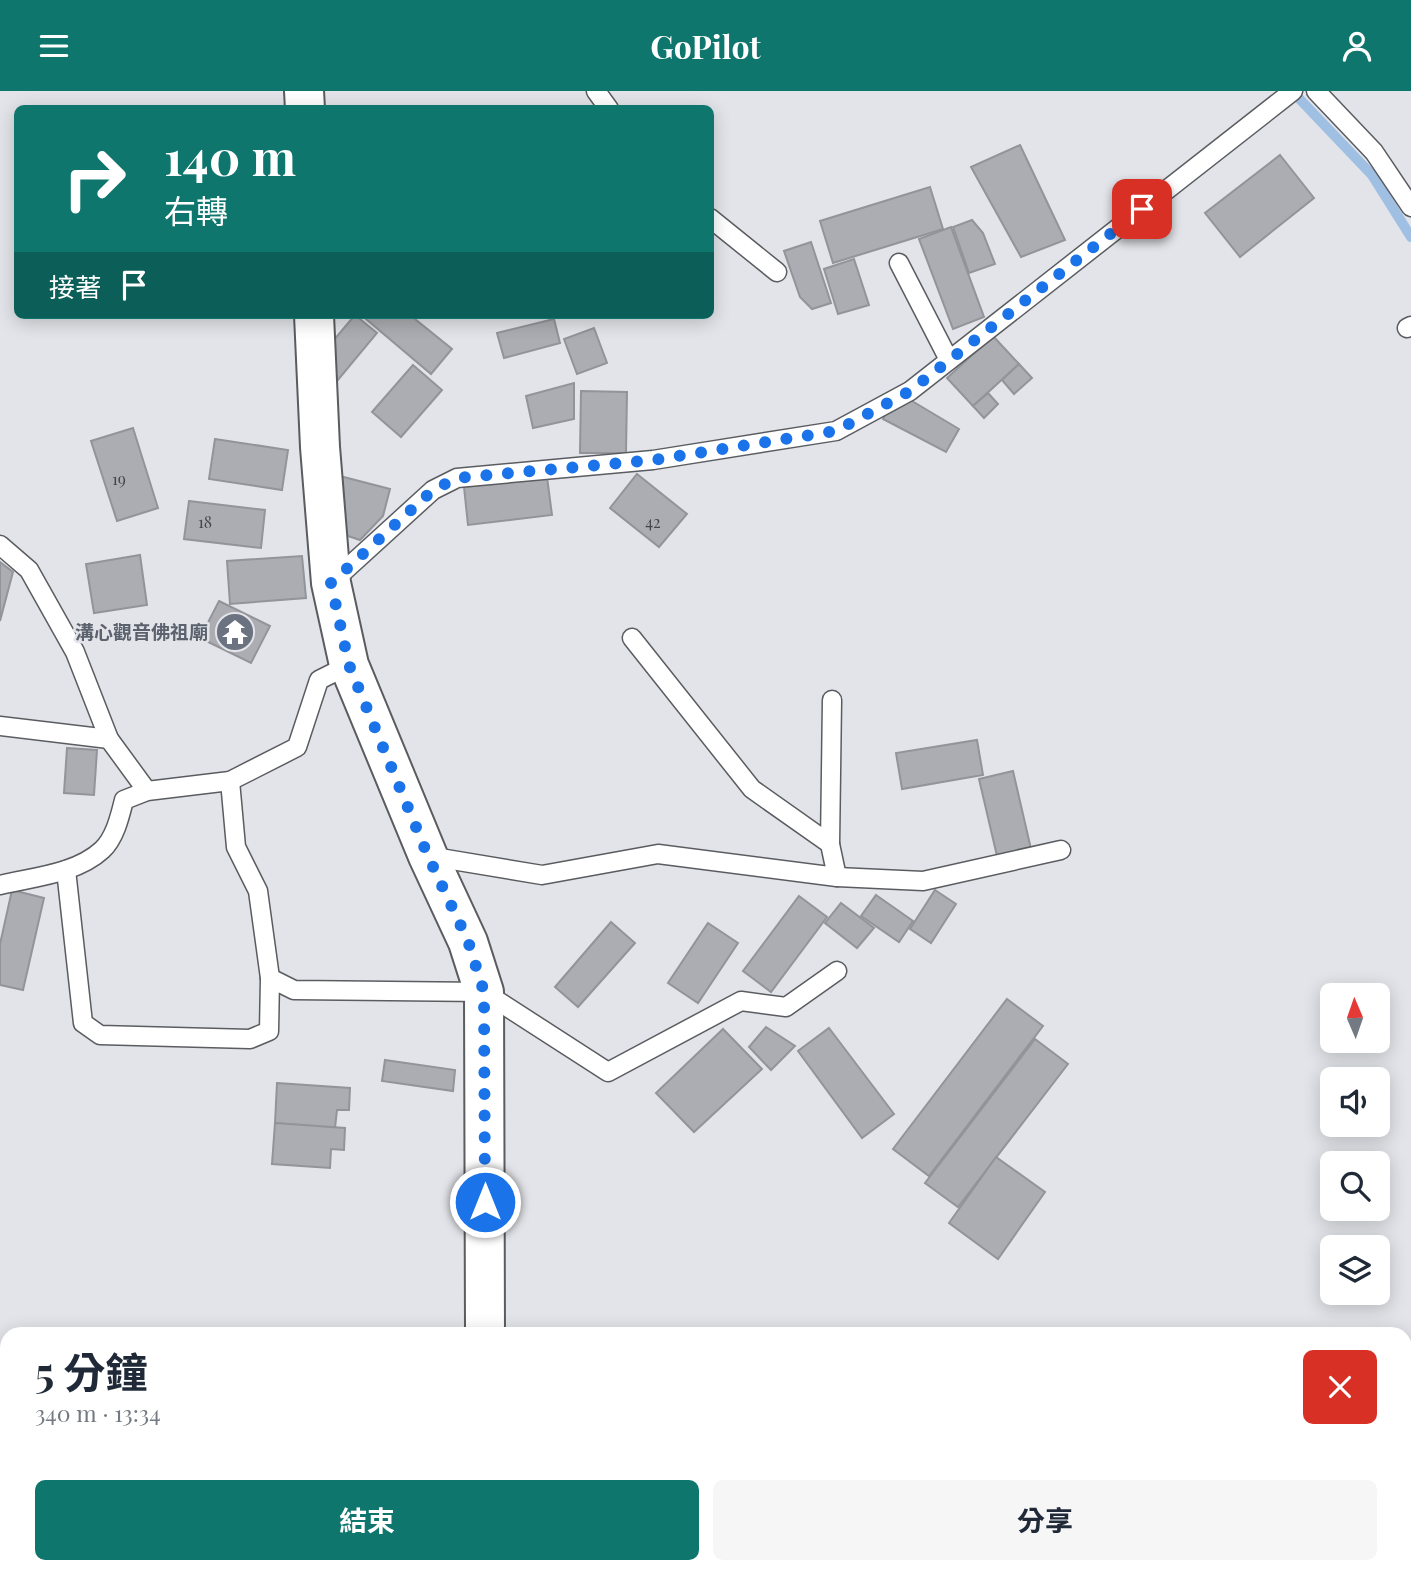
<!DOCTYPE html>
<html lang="zh-TW">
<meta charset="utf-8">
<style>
:root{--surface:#fff;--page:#f6f6f7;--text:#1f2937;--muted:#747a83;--accent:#0f766e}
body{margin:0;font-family:"Playfair Display","Noto Sans TC",serif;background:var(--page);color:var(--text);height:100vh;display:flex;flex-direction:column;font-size:26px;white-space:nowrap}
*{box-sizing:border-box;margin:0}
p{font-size:23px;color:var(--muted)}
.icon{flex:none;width:38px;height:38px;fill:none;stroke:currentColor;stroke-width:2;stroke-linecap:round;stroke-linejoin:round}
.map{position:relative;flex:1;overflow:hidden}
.sheet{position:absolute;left:0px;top:1236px;width:1412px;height:247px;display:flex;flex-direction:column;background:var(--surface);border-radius:21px 21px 0 0;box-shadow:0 4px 18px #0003}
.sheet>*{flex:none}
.hud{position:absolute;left:14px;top:14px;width:700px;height:214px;border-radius:10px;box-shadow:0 4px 18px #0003;background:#0f766e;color:#fff;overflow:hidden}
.needle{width:46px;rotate:358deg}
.buttons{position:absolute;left:1320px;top:892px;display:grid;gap:14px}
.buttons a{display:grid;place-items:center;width:70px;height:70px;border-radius:10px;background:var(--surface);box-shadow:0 4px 18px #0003;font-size:35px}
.pin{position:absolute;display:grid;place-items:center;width:60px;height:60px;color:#fff;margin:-30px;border-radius:14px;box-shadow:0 4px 10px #0006}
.me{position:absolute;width:77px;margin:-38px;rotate:0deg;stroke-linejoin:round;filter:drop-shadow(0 0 5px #0008)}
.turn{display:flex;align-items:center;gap:24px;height:147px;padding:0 35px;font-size:32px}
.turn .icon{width:91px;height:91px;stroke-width:2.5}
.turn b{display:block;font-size:49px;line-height:60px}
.then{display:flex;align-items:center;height:66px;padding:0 35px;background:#0003;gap:14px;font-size:26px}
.round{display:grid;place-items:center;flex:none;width:74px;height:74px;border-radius:10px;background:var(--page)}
.summary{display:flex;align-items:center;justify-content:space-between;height:119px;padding:0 35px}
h1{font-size:42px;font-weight:700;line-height:52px}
.button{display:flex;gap:14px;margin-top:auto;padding:14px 35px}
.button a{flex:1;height:80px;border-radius:10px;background:var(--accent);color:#fff;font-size:28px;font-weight:700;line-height:80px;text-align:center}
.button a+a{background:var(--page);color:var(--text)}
header{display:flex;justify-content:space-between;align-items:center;height:91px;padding:0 35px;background:var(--accent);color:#fff;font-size:32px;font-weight:700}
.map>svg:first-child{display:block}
</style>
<header><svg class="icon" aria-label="menu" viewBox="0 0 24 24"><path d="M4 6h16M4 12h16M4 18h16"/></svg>GoPilot<svg class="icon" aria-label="person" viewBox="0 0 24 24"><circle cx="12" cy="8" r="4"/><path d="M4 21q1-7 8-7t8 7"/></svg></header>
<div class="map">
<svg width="1411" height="1481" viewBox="0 0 1411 1481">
<rect width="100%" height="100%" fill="#e2e4e9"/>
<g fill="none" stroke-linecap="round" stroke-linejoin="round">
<path stroke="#9fbfe3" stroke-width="10" d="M1292,0L1372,84L1411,146"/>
</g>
<g fill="#abadb2" stroke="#929499" stroke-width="2">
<path d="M1020,54L1065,149L1021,166L971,76Z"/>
<path d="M1280,64L1314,107L1240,166L1205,122Z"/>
<path d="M930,96L943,138L833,172L820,130Z"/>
<path d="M972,129L983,142L995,173L969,182L953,136Z"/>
<path d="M951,136L984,226L953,238L919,148Z"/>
<path d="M811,151L831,212L812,218L800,206L784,160Z"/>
<path d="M854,168L869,214L838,223L824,178Z"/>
<path d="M355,224L377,242L337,290L331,285L327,257Z"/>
<path d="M369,224H410L452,258L431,283L366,228Z"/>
<path d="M554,228L560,252L504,267L497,242Z"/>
<path d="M594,237L607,272L577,283L564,248Z"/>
<path d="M993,245L1019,273L973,315L947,287Z"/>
<path d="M1019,273L1032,287L1014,303L1002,289Z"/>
<path d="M413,274L442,299L401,346L372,321Z"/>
<path d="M574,292V328L533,337L526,305Z"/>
<path d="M581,300L627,301L626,362H580Z"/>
<path d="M988,302L998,313L984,327L973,315Z"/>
<path d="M907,307L959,338L946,361L883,328L888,318Z"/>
<path d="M133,337L158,417L117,430L91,350Z"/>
<path d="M215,348L288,359L282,399L209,388Z"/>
<path d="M637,383L687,423L659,456L610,417Z"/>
<path d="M336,384L390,398L383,425L360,449L339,442Z"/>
<path d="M547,386L552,424L468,434L464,396Z"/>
<path d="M189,410L265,419L261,457L184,448Z"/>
<path d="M140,464L147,514L94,522L86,473Z"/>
<path d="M302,465L306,507L230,513L227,470Z"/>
<path d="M0,471L13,481L0,530Z"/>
<path d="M219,510L270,535L251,572L200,547Z"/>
<path d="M977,649L983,684L902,698L896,662Z"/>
<path d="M67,657L97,659L94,704L64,702Z"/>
<path d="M1013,680L1031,758L997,765L979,688Z"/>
<path d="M12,799L44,807L23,899L0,894V853Z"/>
<path d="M935,799L956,813L931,852L910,838Z"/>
<path d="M876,804L913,830L899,851L861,825Z"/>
<path d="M799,805L827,826L771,901L743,880Z"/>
<path d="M841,812L874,837L857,857L825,832Z"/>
<path d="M611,831L635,852L578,916L555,896Z"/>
<path d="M708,832L738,852L698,912L668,892Z"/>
<path d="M1007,908L1043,935L929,1085L893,1058Z"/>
<path d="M766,936L795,955L771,979L749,956Z"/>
<path d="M829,937L894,1023L862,1047L798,960Z"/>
<path d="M723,938L762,978L694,1041L656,1002Z"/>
<path d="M1035,948L1068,973L958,1116L925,1092Z"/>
<path d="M385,969L455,979L453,1000L382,990Z"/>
<path d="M277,992L350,997L349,1019H337L335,1037L275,1032Z"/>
<path d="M275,1032L345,1037L344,1059L331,1058L330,1077L272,1073Z"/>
<path d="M996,1066L1045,1101L998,1168L949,1132Z"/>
</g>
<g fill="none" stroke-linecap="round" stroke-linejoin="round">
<g stroke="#5a5c60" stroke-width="21">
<g id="lane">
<path d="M596,0L609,18"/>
<path d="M1316,0L1374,61L1411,116"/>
<path d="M710,127L777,181"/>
<path d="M899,172L949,269"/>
<path d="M1407,237L1411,235"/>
<path d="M0,454L29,479L75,561L109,648L147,700"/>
<path d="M332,491L433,399L457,387L653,369L836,340L910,300L1293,0"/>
<path d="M632,547L752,698L830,753L837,786"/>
<path d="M0,635L109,648"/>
<path d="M230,690L236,756L258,800L270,887"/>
<path d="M830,753L832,609"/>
<path d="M428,765L542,784L658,763L837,786L923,790L1061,759"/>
<path d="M66,779L83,932L100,944L250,948L269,940L270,887L294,899L484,901L608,981L741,910L786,916L837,880"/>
<path d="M0,794C33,786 76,783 102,759C115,747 120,725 124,709L147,700L230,690L297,656L319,589L349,574"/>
</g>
</g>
<g stroke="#5a5c60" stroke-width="38">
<g id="street">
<path d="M1405,1402L1411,1401"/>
<path d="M1134,1481L1150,1475"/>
</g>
</g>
<g stroke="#5a5c60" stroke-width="42">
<g id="secondary">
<path d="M304,0L305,18"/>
<path d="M314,224L320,356L331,492L349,574L428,765L468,851L484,901L485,1242"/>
<path d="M486,1475V1481"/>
</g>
</g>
<use href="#lane" stroke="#fff" stroke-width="18"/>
<use href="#street" stroke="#fff" stroke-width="35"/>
<use href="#secondary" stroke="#fff" stroke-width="38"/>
</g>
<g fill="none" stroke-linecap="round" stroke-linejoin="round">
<path stroke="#1a73e8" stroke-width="12" stroke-dasharray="0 21.6" d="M485,1111L484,901L468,850L428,765L349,574L331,492L433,399L457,387L653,369L836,340L910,300L1142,118"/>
</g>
<defs>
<g id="temple-disc" transform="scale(2.0125)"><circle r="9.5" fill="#6b7280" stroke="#e2e4e9"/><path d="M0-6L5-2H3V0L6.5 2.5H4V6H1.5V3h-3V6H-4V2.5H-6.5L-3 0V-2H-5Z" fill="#fff"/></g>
</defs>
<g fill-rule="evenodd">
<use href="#temple-disc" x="235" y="541"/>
</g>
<g text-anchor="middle" stroke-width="5" stroke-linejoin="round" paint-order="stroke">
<g font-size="16" fill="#444548">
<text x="119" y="394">19</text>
<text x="205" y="437">18</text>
<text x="653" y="437">42</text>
</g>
<g font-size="19" font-weight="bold" fill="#5b616d" stroke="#e2e4e9" text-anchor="end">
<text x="208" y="548">溝心觀音佛祖廟</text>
</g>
</g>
</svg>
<div class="buttons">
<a><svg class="needle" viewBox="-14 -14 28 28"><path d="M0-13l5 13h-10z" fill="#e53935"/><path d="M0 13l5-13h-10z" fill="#747a83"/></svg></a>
<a><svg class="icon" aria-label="sound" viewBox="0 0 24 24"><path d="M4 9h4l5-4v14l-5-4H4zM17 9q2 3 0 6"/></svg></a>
<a><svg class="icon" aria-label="search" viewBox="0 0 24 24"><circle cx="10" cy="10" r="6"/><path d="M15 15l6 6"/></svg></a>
<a><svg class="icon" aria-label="layers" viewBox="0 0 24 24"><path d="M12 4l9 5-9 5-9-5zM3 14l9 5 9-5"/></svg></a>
</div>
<div class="pin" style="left:1142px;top:118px;background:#d93025"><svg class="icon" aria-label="arrive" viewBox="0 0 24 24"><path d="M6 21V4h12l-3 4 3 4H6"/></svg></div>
<svg class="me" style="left:485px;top:1111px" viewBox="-20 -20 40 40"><circle r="17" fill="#1a73e8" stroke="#fff" stroke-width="3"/><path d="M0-11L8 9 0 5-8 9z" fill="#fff"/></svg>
<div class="hud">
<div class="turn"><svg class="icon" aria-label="right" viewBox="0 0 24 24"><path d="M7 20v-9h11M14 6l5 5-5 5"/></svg><div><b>140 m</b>右轉</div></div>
<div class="then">接著<svg class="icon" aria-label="arrive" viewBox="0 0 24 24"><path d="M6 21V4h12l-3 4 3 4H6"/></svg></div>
</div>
<section class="sheet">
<div class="summary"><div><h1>5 分鐘</h1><p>340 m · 13:34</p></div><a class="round" style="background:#d93025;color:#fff"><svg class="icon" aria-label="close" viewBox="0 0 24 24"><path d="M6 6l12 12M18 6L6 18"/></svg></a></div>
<div class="button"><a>結束</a><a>分享</a></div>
</section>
</div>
